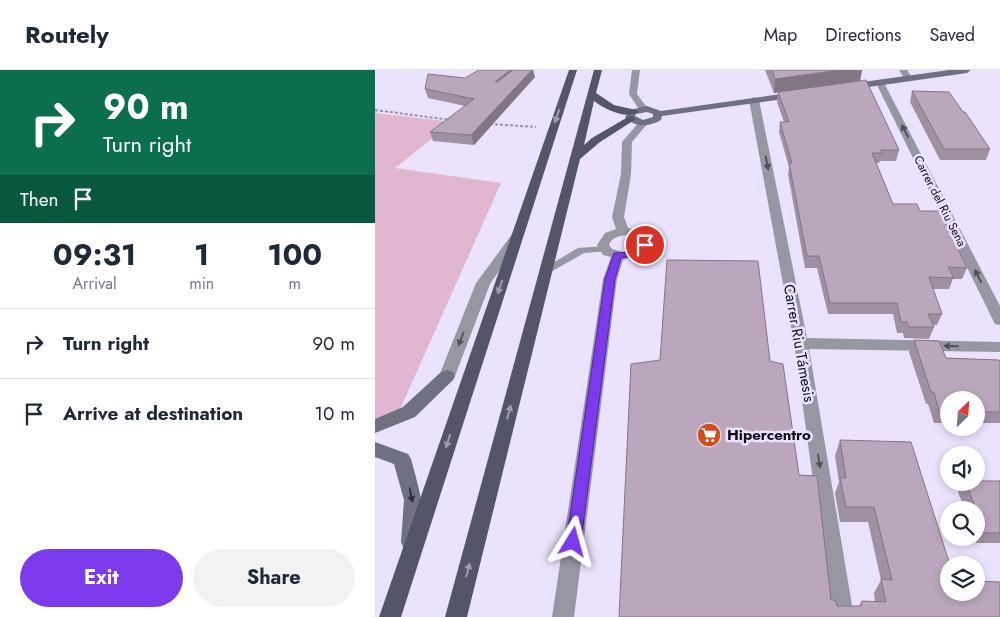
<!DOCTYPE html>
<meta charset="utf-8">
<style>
:root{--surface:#fff;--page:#f2f2f3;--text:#1f2937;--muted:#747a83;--line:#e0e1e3;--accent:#7c3aed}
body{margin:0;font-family:Jost,sans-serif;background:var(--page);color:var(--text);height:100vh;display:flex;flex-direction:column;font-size:19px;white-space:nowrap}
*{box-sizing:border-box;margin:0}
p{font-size:16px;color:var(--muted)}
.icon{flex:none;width:28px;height:28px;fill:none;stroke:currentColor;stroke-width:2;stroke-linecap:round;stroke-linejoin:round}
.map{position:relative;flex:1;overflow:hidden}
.sheet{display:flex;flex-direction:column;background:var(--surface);width:375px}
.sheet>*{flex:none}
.top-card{background:#0b6e4f;color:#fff;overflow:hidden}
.needle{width:32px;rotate:25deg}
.controls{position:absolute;left:565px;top:321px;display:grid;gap:10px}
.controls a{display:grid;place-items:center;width:45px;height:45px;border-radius:50%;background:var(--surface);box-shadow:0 2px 8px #0003;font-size:25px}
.pin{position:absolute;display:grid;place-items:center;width:42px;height:42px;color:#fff;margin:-21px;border:2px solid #fff;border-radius:50%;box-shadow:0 1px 5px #0007}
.me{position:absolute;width:55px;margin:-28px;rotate:8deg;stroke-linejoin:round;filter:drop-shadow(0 0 4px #0008)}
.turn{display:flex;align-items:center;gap:18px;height:105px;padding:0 20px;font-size:22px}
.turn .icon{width:65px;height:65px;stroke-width:2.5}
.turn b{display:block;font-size:35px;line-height:42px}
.then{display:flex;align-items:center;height:48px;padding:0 20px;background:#0003;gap:10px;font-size:19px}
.eta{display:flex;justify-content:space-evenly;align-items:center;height:85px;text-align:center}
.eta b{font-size:30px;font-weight:700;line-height:35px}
.cta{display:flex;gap:10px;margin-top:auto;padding:10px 20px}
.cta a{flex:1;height:58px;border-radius:30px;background:var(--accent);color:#fff;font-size:20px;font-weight:700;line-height:58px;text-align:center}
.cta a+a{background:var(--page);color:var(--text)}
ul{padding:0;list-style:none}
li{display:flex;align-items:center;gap:15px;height:70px;padding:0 20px;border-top:1px solid var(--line)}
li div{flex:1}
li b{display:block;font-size:19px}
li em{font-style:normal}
header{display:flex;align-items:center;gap:30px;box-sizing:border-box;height:70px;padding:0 25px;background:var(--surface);border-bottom:1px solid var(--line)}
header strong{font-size:24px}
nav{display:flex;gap:28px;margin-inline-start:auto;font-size:18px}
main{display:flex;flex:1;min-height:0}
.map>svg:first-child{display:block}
</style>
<header>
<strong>Routely</strong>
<nav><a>Map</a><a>Directions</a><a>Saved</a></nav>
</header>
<main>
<section class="sheet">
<div class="top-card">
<div class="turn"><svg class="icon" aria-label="right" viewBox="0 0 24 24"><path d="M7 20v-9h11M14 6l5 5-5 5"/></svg><div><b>90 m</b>Turn right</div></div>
<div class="then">Then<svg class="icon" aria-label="arrive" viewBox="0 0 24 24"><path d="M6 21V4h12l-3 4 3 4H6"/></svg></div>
</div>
<div class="eta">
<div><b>09:31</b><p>Arrival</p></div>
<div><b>1</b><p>min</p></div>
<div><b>100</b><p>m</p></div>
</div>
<ul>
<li><svg class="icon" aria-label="right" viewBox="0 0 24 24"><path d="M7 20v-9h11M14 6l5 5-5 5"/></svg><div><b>Turn right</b></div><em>90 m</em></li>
<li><svg class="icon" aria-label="arrive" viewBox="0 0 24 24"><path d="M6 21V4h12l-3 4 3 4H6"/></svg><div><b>Arrive at destination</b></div><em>10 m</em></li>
</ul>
<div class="cta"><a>Exit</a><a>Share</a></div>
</section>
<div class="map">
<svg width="625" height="547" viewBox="0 0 625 547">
<rect width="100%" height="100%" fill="#ebe2fd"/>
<path fill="#e1b6d1" d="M0,43L78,52L20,98L126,113L23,344L0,350Z"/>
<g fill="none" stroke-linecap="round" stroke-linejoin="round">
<g stroke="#9992a6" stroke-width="2" stroke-dasharray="3 2" stroke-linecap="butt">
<path d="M0,40L76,50"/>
<path d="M115,54L161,57"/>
</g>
<path fill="#9697a2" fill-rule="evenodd" d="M230,176L234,177L235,179L234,181L209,183L174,203L170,205L164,201L203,178Z"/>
<g fill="#9697a2" fill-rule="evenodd">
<path d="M257,0H265L262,24L273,39L271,41H265L254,24Z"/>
<path d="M524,0H532L538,9L537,11H531Z"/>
<path d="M505,10L509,13L625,236V255L620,254L618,250L501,13Z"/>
<path d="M379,27L384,30L432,268L625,272V282L434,279L479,547H457L419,273L374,30Z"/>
<path d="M268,50L273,53L257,72L256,104L249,147L253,158L267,161L276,171L271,182L248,190L242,209L199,547H177L228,209L236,187L228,185L222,175L230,163L241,159L237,147L246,104L247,72L265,51ZM252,165L259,167L264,172L262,177L249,182L237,179L234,175C237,167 244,166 252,165Z"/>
<path d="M142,162L148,166L115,214L80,306L78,310L72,312L66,310L64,306L101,213L138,163Z"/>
</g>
<g fill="#6f7081" fill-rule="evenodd">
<path d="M574,0H596L592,3L473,20L469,17L473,14Z"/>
<path d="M420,22L423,23V27L287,46L286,50C274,57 260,58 250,47L255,40L272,36L286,41ZM272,42L278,44V47L268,50L260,46L261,44Z"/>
<path d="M72,300L78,302L80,306L78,310L40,347L0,363V349L28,337L66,302Z"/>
<path d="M0,372L33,384L36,389C43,415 55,452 43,479L36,481L29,479L26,472L29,430L19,394L0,387Z"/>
</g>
<g fill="#545569" fill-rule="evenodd">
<path d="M194,0H202L26,547H4Z"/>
<path d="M219,0H227L221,23L239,35L261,40L263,42C252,50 229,39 219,31L209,75L217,68L253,47L256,46L261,49L225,72L205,89L92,547H70Z"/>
</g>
</g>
<g fill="#a090a3">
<path d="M390,0H487L485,11L524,80L521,91H505L504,93H501L518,134L545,141L592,198L587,209H578L574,219H558L567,244L562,255H558L559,257L554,269L529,268L528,263H522L518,244H453L442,198H430L413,104L414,97L404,62L405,52H409L402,32L403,22L399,23Z"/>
<path d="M160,7L99,75L58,71L55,62L90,36L53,28L50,19L90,8Z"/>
<path d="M537,21L588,42L615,79L611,90H565L535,32Z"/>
<path d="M539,270L571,288L625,291V353H601V330H574V353H559L553,334H551L534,282Z"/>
<path d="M395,291L456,530L462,536H484L487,531L500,532L499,523L506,510L493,452H465L460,423L464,412L460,386L465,370L574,522L625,547H244Z"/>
<path d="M625,411V473H601L599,468H601V440H590L583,422L589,412Z"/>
</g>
<g fill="#827584">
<path d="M135,0H143L122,21L120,12Z"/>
<path d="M157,0H158L160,7L99,75L96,65Z"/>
<path d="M465,0H487L485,11L399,23L400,9Z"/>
</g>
<g fill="#baa7bd" stroke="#827584">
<path d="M104,0H135L120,12H122L138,0H157L96,65L55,62L99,29L50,19L53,4L90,8Z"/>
<path d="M397,0H465L400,9Z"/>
<path d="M491,10L524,80H506L507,83H497L518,134H542L545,141H564L592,198L573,197L579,208L554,207L567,244H553L559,257H534L532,252H526L522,233H455L444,186H432L414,93H417L405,52H414L403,22Z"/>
<path d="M537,21L574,22L588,42H590L615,79H569Z"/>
<path d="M292,190L383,191L395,291L408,294L424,405L442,406L456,530H460L462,536H486L487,531L511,532L506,509L517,510L499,437H471L465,408H471L465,370L536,372L575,495H574V522H601V511L625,512V547H244L256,294L285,290Z"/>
<path d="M539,270L564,271L571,288L624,290L625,291V342H601V330H574V342H564L559,322H556Z"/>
<path d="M601,411H625V463H609L591,412H601Z"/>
</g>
<defs><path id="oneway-solid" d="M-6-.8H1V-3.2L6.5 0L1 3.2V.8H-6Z" transform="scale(1.25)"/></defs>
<g fill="#a09cb3">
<use href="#oneway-solid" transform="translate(182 46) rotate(109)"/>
<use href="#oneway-solid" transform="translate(125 217) rotate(109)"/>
<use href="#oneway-solid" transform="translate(134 342) rotate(-75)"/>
<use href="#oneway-solid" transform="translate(73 371) rotate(108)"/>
<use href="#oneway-solid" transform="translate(93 500) rotate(-75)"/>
</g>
<g fill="#52525b">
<use href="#oneway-solid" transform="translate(530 61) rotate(-117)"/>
<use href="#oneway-solid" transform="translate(392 93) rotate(79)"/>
<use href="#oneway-solid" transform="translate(603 206) rotate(-117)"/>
<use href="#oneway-solid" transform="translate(86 269) rotate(111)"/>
<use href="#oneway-solid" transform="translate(576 276) rotate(-179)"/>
<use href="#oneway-solid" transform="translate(444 391) rotate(81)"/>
</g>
<use fill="#312f3a" href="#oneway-solid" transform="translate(36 425) rotate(79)"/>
<path fill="#7c3aed" stroke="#51269a" d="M270,172L275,175L266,184L246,188L240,209L206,472L204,477L198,479L193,477L191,472L230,209L239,183L255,182Z"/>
<defs>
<g id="supermarket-disc" transform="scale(1.25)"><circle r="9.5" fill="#d44d19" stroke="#ebe2fd"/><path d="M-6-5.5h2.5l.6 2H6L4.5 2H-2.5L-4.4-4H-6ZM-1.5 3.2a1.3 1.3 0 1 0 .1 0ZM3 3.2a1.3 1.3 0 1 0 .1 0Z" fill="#fff"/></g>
</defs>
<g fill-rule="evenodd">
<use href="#supermarket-disc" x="334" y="365"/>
</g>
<g text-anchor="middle" stroke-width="5" stroke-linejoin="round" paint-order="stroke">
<g font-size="12" fill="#0f0c14" stroke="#ebe2fd">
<text transform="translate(565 131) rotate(63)" y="4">Carrer del Riu Sena</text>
</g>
<g font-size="15" fill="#0f0c14" stroke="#ebe2fd">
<text transform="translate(424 273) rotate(80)" y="5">Carrer Riu Támesis</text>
</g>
<g font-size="15" font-weight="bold" fill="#0f0c14" stroke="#ebe2fd" text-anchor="start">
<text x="352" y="370">Hipercentro</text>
</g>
</g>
</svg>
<div class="controls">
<a><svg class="needle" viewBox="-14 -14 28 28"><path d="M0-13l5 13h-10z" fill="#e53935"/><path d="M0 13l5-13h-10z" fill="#747a83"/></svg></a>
<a><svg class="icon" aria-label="sound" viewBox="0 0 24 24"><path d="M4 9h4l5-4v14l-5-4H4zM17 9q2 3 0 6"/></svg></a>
<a><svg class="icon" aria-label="search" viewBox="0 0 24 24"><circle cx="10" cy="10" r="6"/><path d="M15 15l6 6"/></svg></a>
<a><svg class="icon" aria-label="layers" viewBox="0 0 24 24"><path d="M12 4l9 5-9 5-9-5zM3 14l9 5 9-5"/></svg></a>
</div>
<div class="pin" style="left:270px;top:175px;background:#d93025"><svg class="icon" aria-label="arrive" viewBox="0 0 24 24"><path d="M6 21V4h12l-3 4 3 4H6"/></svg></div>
<svg class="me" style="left:198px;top:472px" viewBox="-20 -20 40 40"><path d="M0-17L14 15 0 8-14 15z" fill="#7c3aed" stroke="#fff" stroke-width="4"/></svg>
</div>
</main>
